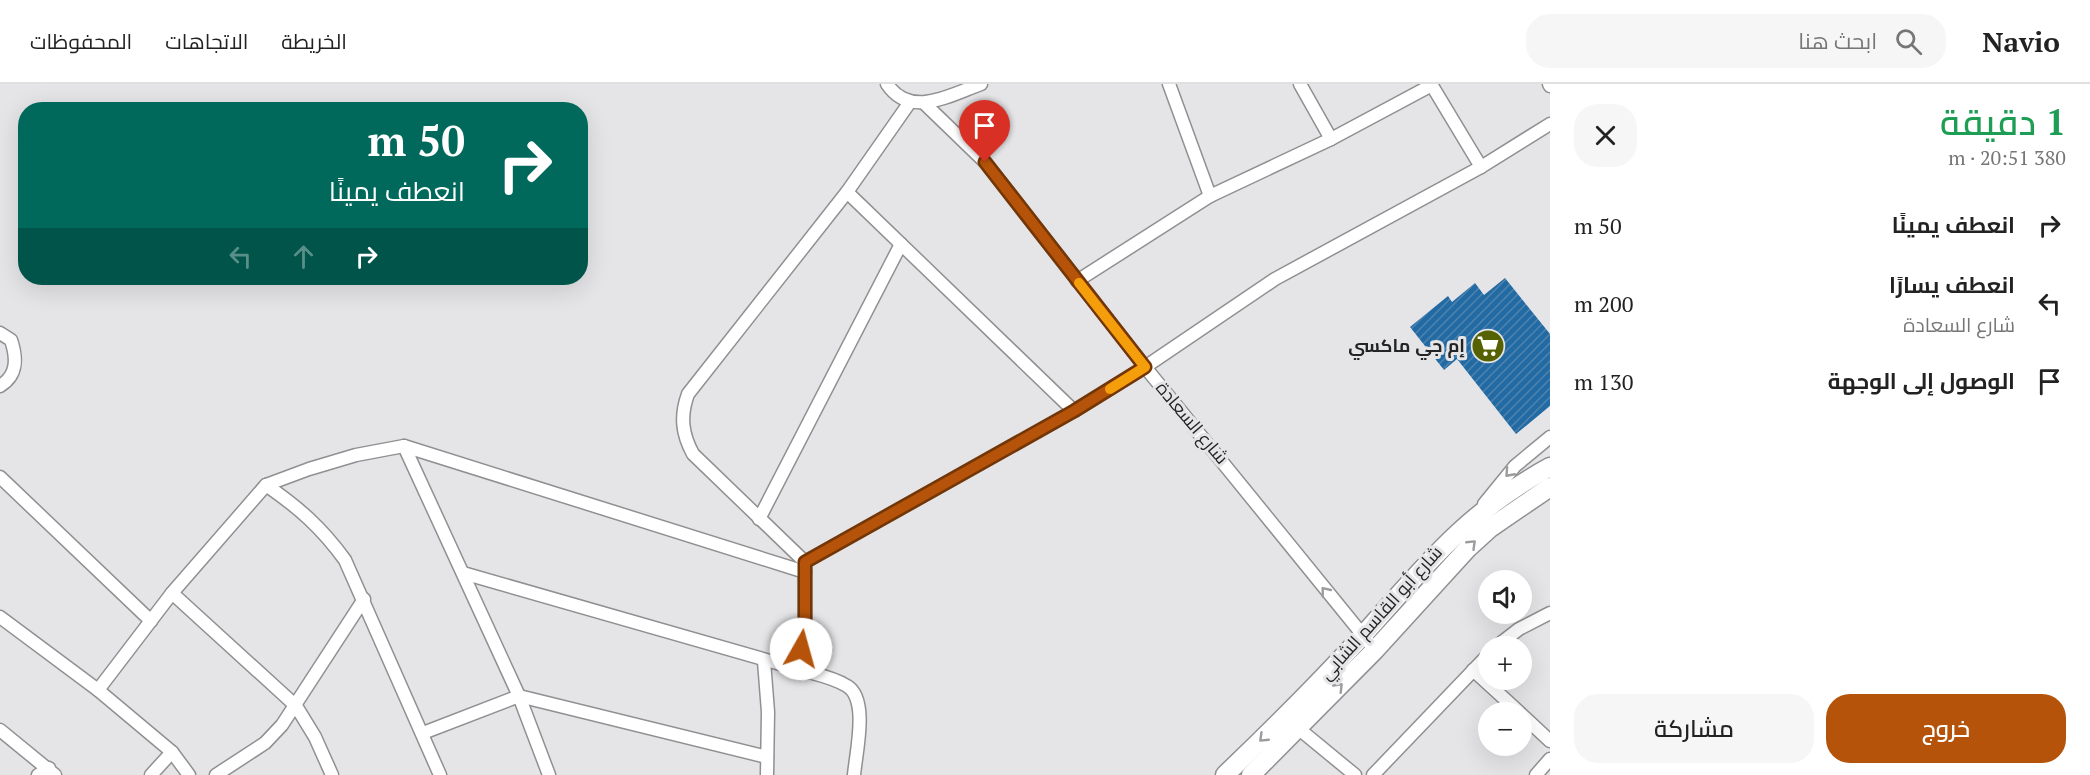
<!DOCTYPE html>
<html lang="ar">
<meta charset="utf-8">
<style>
:root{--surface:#fff;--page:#f6f6f6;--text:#222;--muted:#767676;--line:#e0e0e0;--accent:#b45309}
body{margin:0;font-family:"PT Serif",Cairo,serif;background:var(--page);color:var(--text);direction:rtl;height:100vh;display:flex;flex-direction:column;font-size:22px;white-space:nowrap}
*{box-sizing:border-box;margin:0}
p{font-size:20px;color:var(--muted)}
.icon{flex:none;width:33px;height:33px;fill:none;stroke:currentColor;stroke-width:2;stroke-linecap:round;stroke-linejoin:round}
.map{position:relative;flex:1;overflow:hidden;direction:ltr}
.drawer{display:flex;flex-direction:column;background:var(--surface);width:540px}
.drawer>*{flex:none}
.hud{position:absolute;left:18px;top:18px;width:570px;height:183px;border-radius:24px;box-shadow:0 6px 24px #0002;direction:rtl;background:#00695c;color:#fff;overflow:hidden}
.tools{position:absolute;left:1478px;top:486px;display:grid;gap:12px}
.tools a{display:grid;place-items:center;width:54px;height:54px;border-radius:50%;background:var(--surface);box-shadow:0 6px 24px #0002;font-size:30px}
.pin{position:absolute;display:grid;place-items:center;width:51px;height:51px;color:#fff;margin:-62px -26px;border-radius:50% 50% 50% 0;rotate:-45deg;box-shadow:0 0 6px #0007}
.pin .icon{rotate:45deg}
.me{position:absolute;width:66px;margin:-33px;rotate:7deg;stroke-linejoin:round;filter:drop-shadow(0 0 4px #0008)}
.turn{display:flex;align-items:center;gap:21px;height:126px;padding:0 24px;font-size:27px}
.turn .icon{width:78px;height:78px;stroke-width:2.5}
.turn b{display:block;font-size:42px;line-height:51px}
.lanes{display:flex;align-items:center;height:57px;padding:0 24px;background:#0003;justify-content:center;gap:30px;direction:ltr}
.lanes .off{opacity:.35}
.round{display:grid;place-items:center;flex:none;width:63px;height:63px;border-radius:24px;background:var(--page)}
.head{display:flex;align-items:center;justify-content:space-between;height:102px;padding:0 24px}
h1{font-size:36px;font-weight:600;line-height:45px;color:#1e9e55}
.cta{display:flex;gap:12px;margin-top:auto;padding:12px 24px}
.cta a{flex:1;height:69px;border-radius:24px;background:var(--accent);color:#fff;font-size:24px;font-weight:600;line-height:69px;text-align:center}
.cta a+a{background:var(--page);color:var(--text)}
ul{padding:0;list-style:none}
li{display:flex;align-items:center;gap:18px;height:78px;padding:0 24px}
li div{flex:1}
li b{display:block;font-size:22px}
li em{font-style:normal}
header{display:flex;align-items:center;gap:36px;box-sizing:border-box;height:84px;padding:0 30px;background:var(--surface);border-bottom:2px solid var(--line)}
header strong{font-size:28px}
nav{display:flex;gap:33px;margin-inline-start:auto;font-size:21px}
.search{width:420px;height:54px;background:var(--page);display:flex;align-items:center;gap:15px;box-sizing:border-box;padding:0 21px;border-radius:24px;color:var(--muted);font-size:22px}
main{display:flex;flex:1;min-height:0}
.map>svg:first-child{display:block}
</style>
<header>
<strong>Navio</strong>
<div class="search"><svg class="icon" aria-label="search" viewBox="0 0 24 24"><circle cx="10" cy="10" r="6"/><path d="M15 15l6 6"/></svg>ابحث هنا</div>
<nav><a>الخريطة</a><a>الاتجاهات</a><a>المحفوظات</a></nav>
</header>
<main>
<section class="drawer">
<div class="head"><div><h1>1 دقيقة</h1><p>380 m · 20:51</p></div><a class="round"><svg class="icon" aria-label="close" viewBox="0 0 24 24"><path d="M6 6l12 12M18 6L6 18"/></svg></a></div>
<ul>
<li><svg class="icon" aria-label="right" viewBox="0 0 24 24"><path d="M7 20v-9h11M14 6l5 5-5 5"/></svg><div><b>انعطف يمينًا</b></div><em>50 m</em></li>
<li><svg class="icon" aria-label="left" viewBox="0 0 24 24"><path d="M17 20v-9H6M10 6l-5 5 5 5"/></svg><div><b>انعطف يسارًا</b><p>شارع السعادة</p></div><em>200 m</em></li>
<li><svg class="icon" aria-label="arrive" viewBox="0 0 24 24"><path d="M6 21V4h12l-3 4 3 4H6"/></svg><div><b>الوصول إلى الوجهة</b></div><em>130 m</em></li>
</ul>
<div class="cta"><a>خروج</a><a>مشاركة</a></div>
</section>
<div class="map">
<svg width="1550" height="691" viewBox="0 0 1550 691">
<defs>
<pattern id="building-hatch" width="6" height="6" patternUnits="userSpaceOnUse" patternTransform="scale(1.5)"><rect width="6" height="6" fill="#226aa4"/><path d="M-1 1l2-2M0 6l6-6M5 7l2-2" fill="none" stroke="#5083ac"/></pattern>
</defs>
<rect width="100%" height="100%" fill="#e5e5e8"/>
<path fill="url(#building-hatch)" d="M1505,194L1550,250V322L1516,350L1457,275L1444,286L1410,243L1448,212L1452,218L1475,199L1484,211Z"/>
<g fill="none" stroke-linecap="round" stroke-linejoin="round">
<g stroke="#909093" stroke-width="15">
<g id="street">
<path d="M887,0C910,35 950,11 981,0"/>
<path d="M1169,0L1210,112"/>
<path d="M1300,0L1331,55"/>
<path d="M1431,0L1481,83"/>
<path d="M1549,0L1550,2"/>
<path d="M925,20L985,78L1145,283L1375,566"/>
<path d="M847,108L1074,327"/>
<path d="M1077,197L1210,112L1331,55L1432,1"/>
<path d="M0,249L11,256C17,274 18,291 0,302"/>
<path d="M404,362L519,612L549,691"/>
<path d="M0,393L151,537"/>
<path d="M266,401C299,424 321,443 345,476L440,691"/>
<path d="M1484,420L1515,382L1550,353"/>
<path d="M759,435L901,160"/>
<path d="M805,478L1074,327L1145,283L1275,195L1481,83L1550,40"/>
<path d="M463,489L798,585C814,590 833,593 847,602C869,615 856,668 854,691"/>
<path d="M172,509L296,622L315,653L332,691"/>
<path d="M0,533L98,606L172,668L189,691"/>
<path d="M1497,562L1519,545L1550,529"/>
<path d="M764,577L768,628L767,691"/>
<path d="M798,585L805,545V478L693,370C682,350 680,332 688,310L847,108L910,18"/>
<path d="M1473,586L1519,628"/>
<path d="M98,606L172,509L266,401L309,385L356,371L404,362L805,488"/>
<path d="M1521,630L1550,657"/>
<path d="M1293,640L1355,691"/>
<path d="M0,646L55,691"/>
<path d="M423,649L519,612L767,673"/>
<path d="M38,691L49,684"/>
<path d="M151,691L172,668"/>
<path d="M216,691L265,659L282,641L364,515"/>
<path d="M1373,691L1488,571"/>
<path d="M1536,691L1550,675"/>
</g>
</g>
<g stroke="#909093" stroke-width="21">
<g id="primary">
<path d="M1225,691C1273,645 1319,599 1364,550C1425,482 1467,428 1550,383"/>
<path d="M1251,691L1375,566L1468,464L1490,444L1550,403"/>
</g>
</g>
<use href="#street" stroke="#fff" stroke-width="12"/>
<use href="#primary" stroke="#fff" stroke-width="18"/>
</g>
<defs><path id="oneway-chevron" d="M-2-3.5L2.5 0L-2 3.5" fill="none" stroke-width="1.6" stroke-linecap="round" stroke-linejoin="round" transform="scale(1.5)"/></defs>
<g stroke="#9c9c9d">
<use href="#oneway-chevron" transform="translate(1509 389) rotate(132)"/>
<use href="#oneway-chevron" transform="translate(1472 460) rotate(-44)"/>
<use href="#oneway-chevron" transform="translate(1325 507) rotate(-129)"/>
<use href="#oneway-chevron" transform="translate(1339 603) rotate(-46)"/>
<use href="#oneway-chevron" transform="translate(1263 654) rotate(136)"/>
</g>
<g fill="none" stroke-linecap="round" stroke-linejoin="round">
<g stroke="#753606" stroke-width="15">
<path id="route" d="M801,565L805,545V478L1074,327L1145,283L985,78"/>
</g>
<use href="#route" stroke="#b45309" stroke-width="10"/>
<path stroke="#f59e0b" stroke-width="10" d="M1079,199L1145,283L1110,305"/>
</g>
<defs>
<g id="supermarket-disc" transform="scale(1.725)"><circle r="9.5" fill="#566202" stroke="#e5e5e8"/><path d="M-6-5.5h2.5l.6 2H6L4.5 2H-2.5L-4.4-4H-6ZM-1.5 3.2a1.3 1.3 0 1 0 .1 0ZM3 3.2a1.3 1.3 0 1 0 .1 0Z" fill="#fff"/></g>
</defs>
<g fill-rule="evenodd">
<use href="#supermarket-disc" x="1488" y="262"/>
</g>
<g text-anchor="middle" stroke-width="6" stroke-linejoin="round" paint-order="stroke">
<g font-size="18" font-weight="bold" fill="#232425" stroke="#e5e5e8" text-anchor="end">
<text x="1465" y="268">إم جي ماكسي</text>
</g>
<g font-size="18" fill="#232425" stroke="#e5e5e8">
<text transform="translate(1192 339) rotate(50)" y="6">شارع السعادة</text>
<text transform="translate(1381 529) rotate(-48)" y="6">شارع أبو القاسم الشابي</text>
</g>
</g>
</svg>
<div class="tools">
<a><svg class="icon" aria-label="sound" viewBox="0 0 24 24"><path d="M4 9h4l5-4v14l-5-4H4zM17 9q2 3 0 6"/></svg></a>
<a>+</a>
<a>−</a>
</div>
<div class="pin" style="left:985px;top:78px;background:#d93025"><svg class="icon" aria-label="arrive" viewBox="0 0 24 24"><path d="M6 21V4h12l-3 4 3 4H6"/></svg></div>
<svg class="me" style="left:801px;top:565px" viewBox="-20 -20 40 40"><circle r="19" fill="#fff"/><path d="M0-13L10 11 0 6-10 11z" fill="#b45309"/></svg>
<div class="hud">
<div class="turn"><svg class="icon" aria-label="right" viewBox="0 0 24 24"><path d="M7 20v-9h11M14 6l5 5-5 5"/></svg><div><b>50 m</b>انعطف يمينًا</div></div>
<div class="lanes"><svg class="icon off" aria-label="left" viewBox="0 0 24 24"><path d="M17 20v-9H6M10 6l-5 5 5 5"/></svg><svg class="icon off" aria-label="ahead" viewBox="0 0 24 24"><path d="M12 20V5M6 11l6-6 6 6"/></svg><svg class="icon" aria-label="right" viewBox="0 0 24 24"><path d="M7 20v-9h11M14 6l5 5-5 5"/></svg></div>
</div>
</div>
</main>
